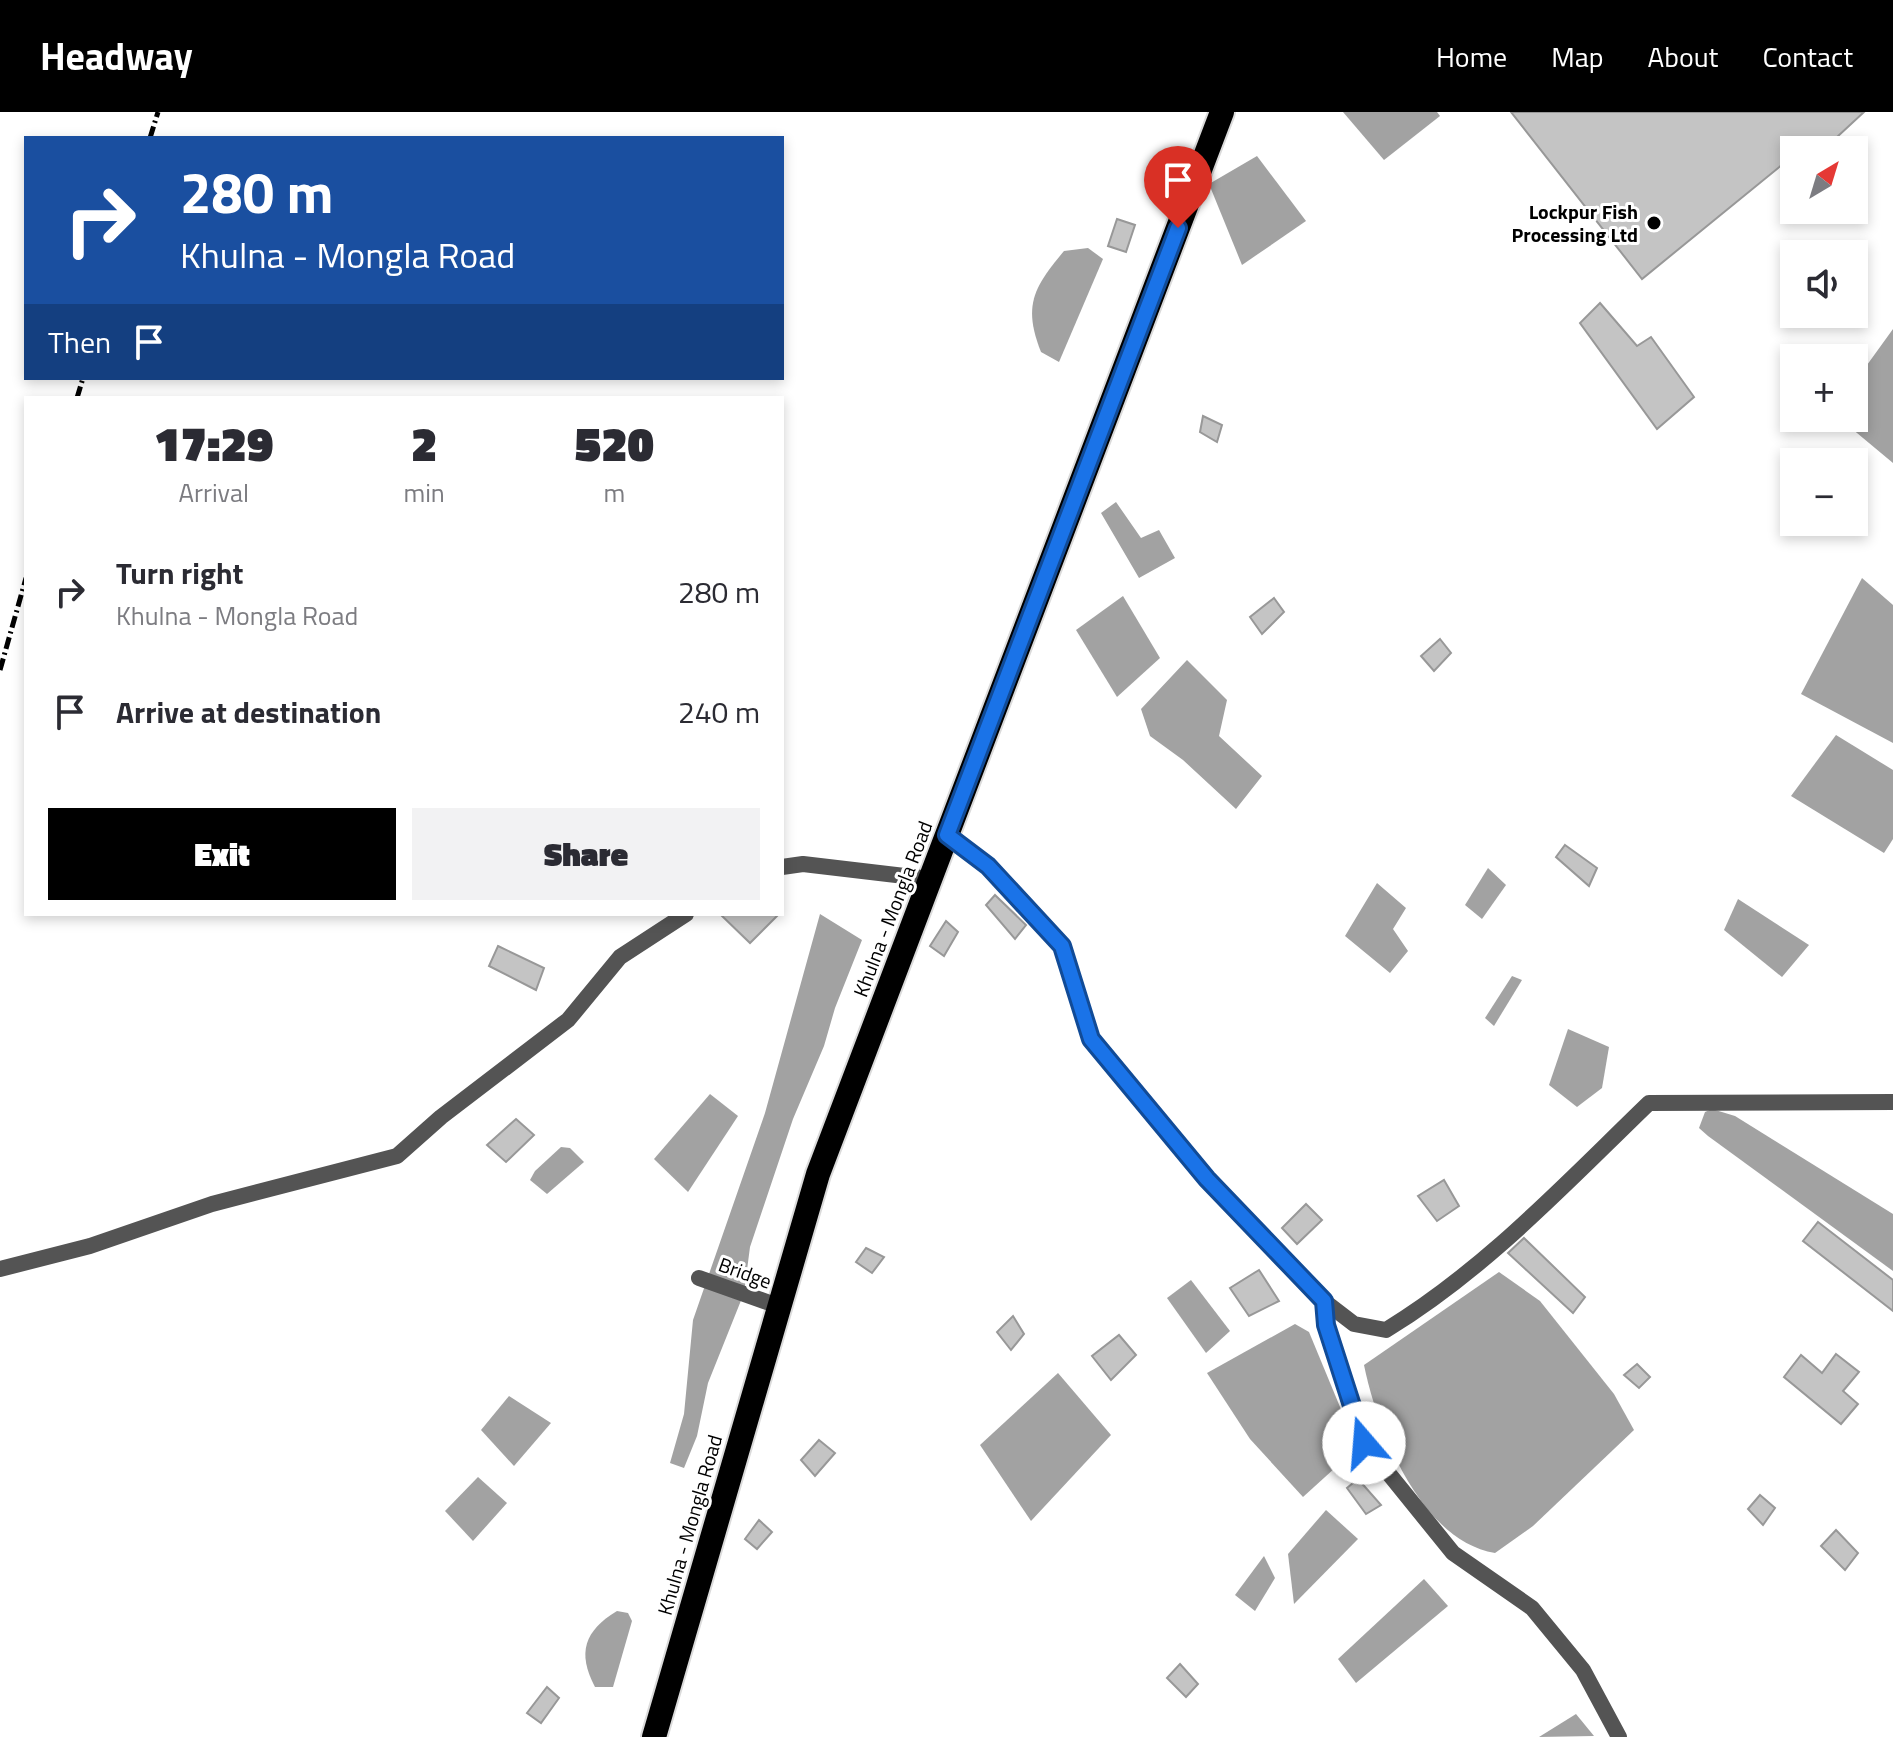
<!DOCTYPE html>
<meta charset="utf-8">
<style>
:root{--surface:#fff;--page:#f2f2f3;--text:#2b2b33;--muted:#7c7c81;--accent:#000}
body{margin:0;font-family:"Titillium Web",sans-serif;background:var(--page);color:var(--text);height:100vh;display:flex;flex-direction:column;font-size:30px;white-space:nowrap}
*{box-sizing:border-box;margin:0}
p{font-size:26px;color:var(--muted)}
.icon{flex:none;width:44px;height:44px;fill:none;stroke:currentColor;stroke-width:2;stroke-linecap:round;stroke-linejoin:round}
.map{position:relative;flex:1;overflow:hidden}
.drawer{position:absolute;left:24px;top:284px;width:760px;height:520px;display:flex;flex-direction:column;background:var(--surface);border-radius:0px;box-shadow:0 4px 12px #0003}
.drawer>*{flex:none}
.top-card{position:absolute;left:24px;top:24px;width:760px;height:244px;border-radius:0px;box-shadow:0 4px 12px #0003;background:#1a4fa0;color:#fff;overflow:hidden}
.needle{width:52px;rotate:38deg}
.controls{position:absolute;left:1780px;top:24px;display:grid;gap:16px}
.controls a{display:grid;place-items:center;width:88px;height:88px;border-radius:0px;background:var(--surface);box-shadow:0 4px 12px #0003;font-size:40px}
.pin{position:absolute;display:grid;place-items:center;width:68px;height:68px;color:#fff;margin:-82px -34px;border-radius:50% 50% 50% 0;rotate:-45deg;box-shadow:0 0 8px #0007}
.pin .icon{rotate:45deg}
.me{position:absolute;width:88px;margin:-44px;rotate:342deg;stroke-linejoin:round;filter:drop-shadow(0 0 6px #0008)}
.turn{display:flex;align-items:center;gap:28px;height:168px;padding:0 24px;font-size:36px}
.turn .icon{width:104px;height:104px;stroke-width:2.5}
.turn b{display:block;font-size:56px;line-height:68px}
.then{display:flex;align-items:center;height:76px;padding:0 24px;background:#0003;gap:16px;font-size:30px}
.eta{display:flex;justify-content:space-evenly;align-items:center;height:136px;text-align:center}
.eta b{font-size:48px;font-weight:800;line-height:56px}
.button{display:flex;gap:16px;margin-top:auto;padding:16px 24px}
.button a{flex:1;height:92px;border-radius:0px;background:var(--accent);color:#fff;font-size:32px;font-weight:800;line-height:92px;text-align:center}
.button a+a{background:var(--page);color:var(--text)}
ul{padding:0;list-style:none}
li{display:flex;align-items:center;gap:24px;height:120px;padding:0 24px}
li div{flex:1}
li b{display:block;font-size:30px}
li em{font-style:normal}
header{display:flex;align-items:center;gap:48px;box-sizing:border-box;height:112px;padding:0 40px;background:var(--accent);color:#fff}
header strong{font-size:38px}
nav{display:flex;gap:44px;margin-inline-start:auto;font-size:28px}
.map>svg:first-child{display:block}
</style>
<header>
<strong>Headway</strong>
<nav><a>Home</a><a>Map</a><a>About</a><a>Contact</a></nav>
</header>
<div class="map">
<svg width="1893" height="1625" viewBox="0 0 1893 1625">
<rect width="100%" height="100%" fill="#fff"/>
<g fill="#a2a2a2">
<path d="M1343,0H1437L1440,4L1384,48Z"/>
<path d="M1257,44L1306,109L1242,153L1209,72Z"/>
<path d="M1088,136L1103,147L1059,250L1041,240C1023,194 1033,176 1064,139Z"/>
<path d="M1893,217V351L1839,306H1854V271Z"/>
<path d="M1116,390L1141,426L1159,418L1175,446L1139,466L1101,401Z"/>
<path d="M1862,466L1893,493V631L1801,582Z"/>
<path d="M1123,484L1160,546L1117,585L1076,518Z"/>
<path d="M1187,548L1227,588L1219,624L1262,664L1236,697L1183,648L1150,624L1141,597Z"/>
<path d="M1836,623L1893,658V727L1884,741L1791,684Z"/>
<path d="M1488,756L1506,773L1482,807L1465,793Z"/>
<path d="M1377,771L1406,796L1393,817L1408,839L1390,861L1345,824Z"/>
<path d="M1738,787L1809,833L1782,865L1724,818Z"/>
<path d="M820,802L862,828L835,896L824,934L793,1007L750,1135L744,1181L708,1271L697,1324L684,1356L670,1351L684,1302L693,1208L765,1001Z"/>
<path d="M1512,864L1522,868L1494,914L1485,906Z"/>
<path d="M1568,917L1609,935L1602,976L1577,995L1549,973Z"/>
<path d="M710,982L738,1004L688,1080L654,1047Z"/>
<path d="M1712,997L1735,1004L1893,1102V1159L1708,1024L1699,1016L1705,1000Z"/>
<path d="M561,1035L570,1036L584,1050L547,1082L530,1068L535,1059Z"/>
<path d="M1499,1160L1540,1189L1614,1282L1634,1318L1533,1414L1495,1441C1421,1429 1377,1318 1364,1253Z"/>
<path d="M1191,1168L1230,1219L1206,1241L1167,1186Z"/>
<path d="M1295,1212L1309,1220L1357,1336L1303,1385L1250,1327L1207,1261Z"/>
<path d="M1058,1261L1111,1323L1031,1409L980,1333Z"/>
<path d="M509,1284L551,1311L514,1354L481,1318Z"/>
<path d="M478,1365L507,1391L473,1429L445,1399Z"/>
<path d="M1326,1398L1358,1427L1294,1492L1288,1442Z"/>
<path d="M1264,1444L1275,1466L1255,1499L1235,1483Z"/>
<path d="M1424,1467L1448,1494L1356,1571L1338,1547Z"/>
<path d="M617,1499L628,1501L632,1509L613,1575H595C577,1541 584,1519 617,1499Z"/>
<path d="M1576,1602L1594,1624L1539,1625Z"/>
</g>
<g fill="#c4c4c4" stroke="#989898" stroke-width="2">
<path d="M1511,0H1864L1823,38H1794V43L1642,167Z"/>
<path d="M1117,107L1135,113L1126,140L1108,134Z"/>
<path d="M1600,191L1637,234L1651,225L1694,285L1657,317L1580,211Z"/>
<path d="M1203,304L1222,313L1217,330L1200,320Z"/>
<path d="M1274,486L1284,500L1262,522L1250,505Z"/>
<path d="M1440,527L1451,541L1434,559L1421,544Z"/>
<path d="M1565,733L1597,756L1589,774L1556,745Z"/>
<path d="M995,783L1026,813L1015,827L986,793Z"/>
<path d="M720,802H779L750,831Z"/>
<path d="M946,809L958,820L944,844L930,834Z"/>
<path d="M498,834L544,856L536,878L489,854Z"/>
<path d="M516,1007L534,1023L506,1050L487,1033Z"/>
<path d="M1444,1068L1459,1094L1437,1109L1418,1084Z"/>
<path d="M1306,1092L1322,1108L1297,1132L1282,1116Z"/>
<path d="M1818,1110L1893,1168V1199L1803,1129Z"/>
<path d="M1524,1126L1585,1185L1573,1201L1508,1141Z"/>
<path d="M866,1136L884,1145L872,1161L856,1150Z"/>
<path d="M1259,1158L1279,1189L1249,1204L1230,1176Z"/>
<path d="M1013,1204L1024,1222L1011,1238L997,1220Z"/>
<path d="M1119,1223L1136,1243L1111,1268L1092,1244Z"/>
<path d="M1836,1242L1859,1260L1843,1279L1858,1292L1841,1312L1784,1265L1801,1243L1822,1261Z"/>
<path d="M1637,1252L1650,1265L1639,1276L1624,1263Z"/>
<path d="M819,1328L835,1341L815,1364L801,1348Z"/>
<path d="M1358,1367L1381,1393L1366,1402L1347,1376Z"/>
<path d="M1760,1383L1775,1396L1763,1413L1748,1397Z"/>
<path d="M759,1408L772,1420L757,1437L745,1427Z"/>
<path d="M1836,1418L1858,1441L1845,1458L1821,1434Z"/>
<path d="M1180,1552L1198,1572L1186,1585L1167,1566Z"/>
<path d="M547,1575L559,1586L541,1611L527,1601Z"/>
</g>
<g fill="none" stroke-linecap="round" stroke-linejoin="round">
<g stroke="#dbdbdb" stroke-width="28">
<path id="highway" d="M654,1625L818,1062L1222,0"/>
</g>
<g stroke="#545454" stroke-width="16">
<path d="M947,723L988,754L1062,834L1091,927L1207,1067L1324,1189"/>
<path d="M782,755L803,752L930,767"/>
<path d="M0,1157L90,1134L212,1092L397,1044L441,1005L568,908L620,845L686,802"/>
<path d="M699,1166L778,1194"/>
<path d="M1619,1625L1583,1558L1532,1496L1453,1441L1364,1331L1326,1213L1324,1189L1354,1212L1386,1218C1486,1157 1565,1072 1649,991L1893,990"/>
</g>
<use href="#highway" stroke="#000" stroke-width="24"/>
<g stroke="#000" stroke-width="5" stroke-dasharray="12 4 2 4" stroke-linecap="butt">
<path d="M150,26L158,0"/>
<path d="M77,286L83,266"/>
<path d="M0,558L26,466"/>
</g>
</g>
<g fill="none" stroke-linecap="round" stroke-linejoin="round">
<g stroke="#114b97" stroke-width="20">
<path id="route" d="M1178,116L947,723L988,754L1062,834L1091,927L1207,1067L1324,1189L1326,1213L1364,1331"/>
</g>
<use href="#route" stroke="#1a73e8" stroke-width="14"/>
</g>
<circle fill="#000" stroke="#fff" stroke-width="3" cx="1654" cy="111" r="8"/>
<g text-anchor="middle" stroke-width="6" stroke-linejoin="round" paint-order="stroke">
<g font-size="20" font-weight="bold" fill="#000" stroke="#fff" text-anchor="end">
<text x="1638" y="107">Lockpur Fish<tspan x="1638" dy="23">Processing Ltd</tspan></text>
</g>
<g font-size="20" fill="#000" stroke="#fff">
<text transform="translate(893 797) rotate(-69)" y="7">Khulna - Mongla Road</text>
<text transform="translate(745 1161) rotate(20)" y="7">Bridge</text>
<text transform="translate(690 1413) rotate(-74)" y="7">Khulna - Mongla Road</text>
</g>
</g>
</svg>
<div class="controls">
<a><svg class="needle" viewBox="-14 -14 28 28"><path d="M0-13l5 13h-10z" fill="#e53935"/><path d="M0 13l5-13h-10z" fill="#7c7c81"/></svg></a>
<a><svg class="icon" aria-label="sound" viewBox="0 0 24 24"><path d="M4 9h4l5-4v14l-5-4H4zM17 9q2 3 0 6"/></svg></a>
<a>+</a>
<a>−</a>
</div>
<div class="pin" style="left:1178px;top:116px;background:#d93025"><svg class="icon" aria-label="arrive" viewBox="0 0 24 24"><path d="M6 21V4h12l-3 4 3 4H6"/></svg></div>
<svg class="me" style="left:1364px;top:1331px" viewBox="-20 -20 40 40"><circle r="19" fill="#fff"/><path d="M0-13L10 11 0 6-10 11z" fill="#1a73e8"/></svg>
<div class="top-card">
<div class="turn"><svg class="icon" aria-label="right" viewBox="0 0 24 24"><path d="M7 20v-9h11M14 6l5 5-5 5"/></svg><div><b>280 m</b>Khulna - Mongla Road</div></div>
<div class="then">Then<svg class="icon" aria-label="arrive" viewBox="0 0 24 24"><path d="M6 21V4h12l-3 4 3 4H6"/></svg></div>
</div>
<section class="drawer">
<div class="eta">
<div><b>17:29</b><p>Arrival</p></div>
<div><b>2</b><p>min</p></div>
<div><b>520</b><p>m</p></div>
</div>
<ul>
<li><svg class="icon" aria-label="right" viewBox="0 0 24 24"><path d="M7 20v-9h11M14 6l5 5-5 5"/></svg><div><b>Turn right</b><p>Khulna - Mongla Road</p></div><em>280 m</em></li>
<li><svg class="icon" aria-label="arrive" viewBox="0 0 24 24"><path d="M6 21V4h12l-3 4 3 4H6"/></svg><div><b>Arrive at destination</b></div><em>240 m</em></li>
</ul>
<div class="button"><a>Exit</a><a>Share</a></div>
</section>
</div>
